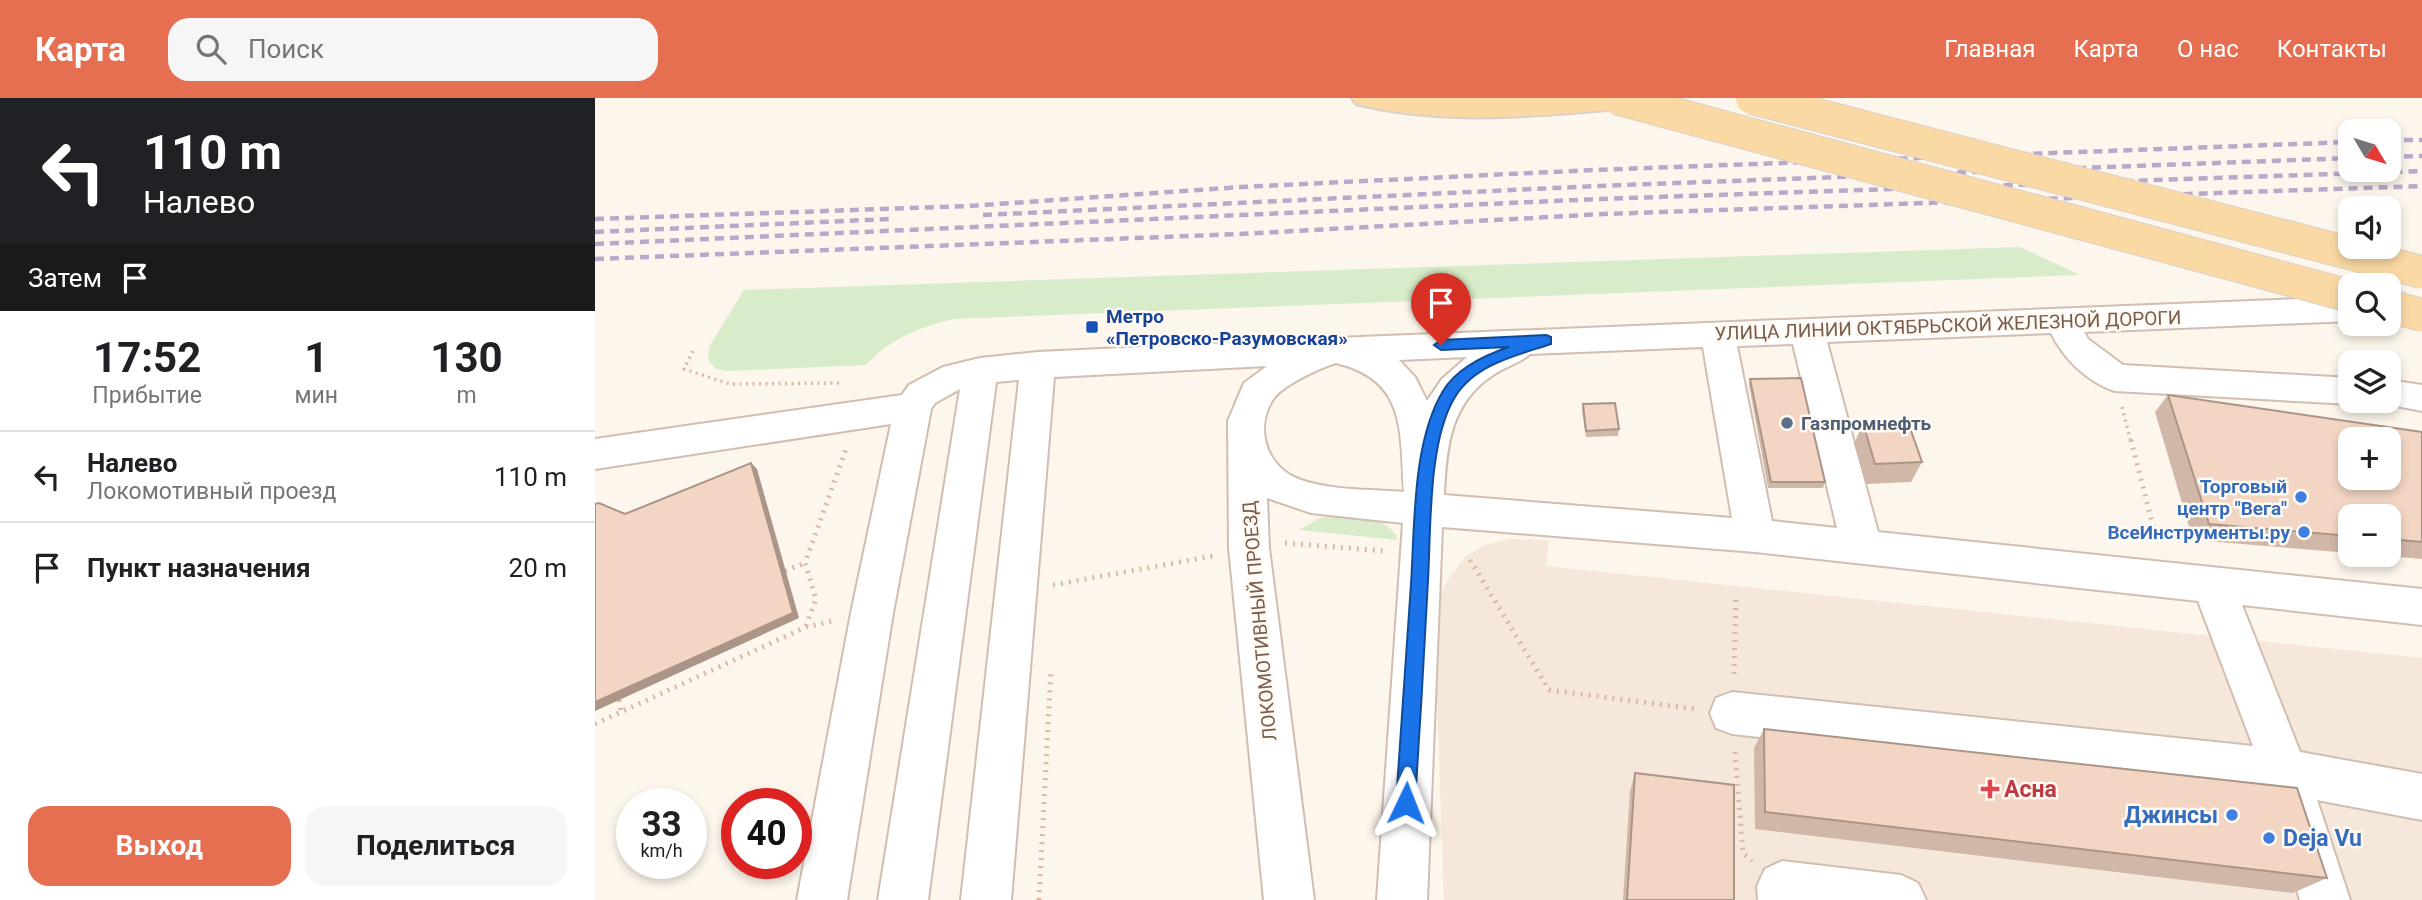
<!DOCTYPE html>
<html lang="ru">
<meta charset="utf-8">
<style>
:root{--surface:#fff;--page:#f6f6f6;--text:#202124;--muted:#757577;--line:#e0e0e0;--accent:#e76f51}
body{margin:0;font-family:Roboto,sans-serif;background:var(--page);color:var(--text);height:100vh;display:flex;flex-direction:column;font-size:26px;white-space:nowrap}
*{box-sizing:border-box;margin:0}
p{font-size:23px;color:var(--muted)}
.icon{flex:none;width:38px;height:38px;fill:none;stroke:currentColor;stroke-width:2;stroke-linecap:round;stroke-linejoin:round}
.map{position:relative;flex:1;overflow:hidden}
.sheet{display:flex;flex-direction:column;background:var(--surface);width:595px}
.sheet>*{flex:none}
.banner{background:#202124;color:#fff;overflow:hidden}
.needle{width:46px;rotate:128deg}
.fabs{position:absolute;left:1743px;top:21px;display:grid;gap:14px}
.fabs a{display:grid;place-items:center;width:63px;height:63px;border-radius:14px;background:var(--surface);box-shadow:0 4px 10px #0003;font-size:35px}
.speed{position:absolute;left:21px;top:690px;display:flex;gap:14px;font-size:35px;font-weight:700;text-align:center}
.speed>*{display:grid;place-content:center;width:91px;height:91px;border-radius:50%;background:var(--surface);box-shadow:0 4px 10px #0003;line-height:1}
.speed small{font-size:18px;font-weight:400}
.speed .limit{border:10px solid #d22;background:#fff;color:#111}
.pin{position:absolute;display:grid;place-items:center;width:60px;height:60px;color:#fff;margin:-72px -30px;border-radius:50% 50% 50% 0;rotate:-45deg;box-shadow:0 0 7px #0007}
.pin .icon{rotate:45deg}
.me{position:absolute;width:77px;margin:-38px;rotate:2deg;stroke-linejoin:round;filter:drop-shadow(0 0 5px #0008)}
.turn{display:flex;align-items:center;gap:24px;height:147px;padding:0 28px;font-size:32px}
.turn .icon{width:91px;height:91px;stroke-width:2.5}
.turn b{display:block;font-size:49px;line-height:60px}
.then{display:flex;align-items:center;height:66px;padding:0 28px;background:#0003;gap:14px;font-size:26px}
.eta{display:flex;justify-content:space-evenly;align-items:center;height:119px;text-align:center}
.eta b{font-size:42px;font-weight:700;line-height:49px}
.cta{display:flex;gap:14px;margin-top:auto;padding:14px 28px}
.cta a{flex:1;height:80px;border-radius:21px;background:var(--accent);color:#fff;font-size:28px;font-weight:700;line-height:80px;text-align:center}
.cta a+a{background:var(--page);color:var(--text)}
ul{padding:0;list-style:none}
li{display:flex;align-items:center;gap:21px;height:91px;padding:0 28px;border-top:2px solid var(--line)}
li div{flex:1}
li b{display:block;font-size:26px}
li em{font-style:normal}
header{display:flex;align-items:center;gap:42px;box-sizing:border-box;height:98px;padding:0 35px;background:var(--accent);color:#fff}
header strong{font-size:33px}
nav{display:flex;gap:38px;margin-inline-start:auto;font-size:24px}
.search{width:490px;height:63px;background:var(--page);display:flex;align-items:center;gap:18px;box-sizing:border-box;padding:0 24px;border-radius:21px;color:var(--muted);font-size:26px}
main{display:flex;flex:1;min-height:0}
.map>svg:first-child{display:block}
</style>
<header>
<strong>Карта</strong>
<div class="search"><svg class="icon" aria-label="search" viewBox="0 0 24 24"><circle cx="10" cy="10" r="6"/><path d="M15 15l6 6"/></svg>Поиск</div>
<nav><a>Главная</a><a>Карта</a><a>О нас</a><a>Контакты</a></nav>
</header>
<main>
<section class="sheet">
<div class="banner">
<div class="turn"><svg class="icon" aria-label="left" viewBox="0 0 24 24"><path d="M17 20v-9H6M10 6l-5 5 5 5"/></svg><div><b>110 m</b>Налево</div></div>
<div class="then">Затем<svg class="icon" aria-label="arrive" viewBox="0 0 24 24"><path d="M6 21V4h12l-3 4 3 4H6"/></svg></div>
</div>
<div class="eta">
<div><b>17:52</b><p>Прибытие</p></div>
<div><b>1</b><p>мин</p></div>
<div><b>130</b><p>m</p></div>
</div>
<ul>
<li><svg class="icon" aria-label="left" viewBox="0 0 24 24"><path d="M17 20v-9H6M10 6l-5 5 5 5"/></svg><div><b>Налево</b><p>Локомотивный проезд</p></div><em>110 m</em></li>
<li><svg class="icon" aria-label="arrive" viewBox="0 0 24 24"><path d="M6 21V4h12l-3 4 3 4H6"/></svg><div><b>Пункт назначения</b></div><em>20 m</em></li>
</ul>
<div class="cta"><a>Выход</a><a>Поделиться</a></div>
</section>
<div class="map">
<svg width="1827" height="802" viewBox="0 0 1827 802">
<rect width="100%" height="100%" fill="#fdf6ec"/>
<path fill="#f5e8da" d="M914,441L954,442L951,468L1827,560V802H849L840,545L845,499L853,481L869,460L889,447Z"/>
<g fill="#d8ecc9">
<path d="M1425,149L1485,177L358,221C323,230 296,240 271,267L133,273L121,271L113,262L114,249L149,192Z"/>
<path d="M743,417C767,419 793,418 803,442L704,432L725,420Z"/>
</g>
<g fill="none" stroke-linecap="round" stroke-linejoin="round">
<g stroke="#d1beb0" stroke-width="4">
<g id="minor">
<path d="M1755,199V223L1489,234L1493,241L1528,267L1755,280V303H1766L1755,306L1520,293C1492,284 1468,260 1456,235L1232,244L1283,434L1827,491V527L1647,507L1705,654L1827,676V722L1722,702L1755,802H1705L1673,694L1137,636L1121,630L1115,615L1121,600L1137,594L1658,648L1603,503L1160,454L847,429L832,802H782L808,425L716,415L672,400L674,450L719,802H669L634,450L633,323L649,285L672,268L459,279L416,802H366L424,282L401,284L333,802H283L365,291L340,305L336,311L298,515L252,802H202L256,515L296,326L0,371V341L307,297L314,287L348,269L385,260L443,254L741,240ZM1198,246L1242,430L1177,423L1142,248ZM1108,249L1137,420L849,397C851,350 855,305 898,277C909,269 925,265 935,256ZM872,259L847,281L832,303L820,279L804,262ZM741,265C812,282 805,333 809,394C776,391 738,393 706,382C673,371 659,333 677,303C685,288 725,270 741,265Z"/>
<path d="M1794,282L1827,287V313L1781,304L1794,303Z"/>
<path d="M1187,763L1306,777L1323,785L1331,802H1163L1162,788L1170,771Z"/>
</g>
</g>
<g stroke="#dad1cd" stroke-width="4">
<path id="major" d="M757,0H1072L1068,6L1058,8C961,16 858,30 761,6Z"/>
</g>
<g stroke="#d9b8a5" stroke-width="3.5" stroke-dasharray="2 4.5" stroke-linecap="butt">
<path d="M98,253L89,271L135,286L247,285"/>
<path d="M1527,309L1536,344"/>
</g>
<g stroke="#d9b8a5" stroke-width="5" stroke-dasharray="2 6" stroke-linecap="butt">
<path d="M1536,342L1561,440"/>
<path d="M690,445L789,453"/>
<path d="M875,462L954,592L1101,611"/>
<path d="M190,473L210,465"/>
<path d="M458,487L618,458"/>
<path d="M211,528L221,501L210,465L251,351"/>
<path d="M1139,576L1141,498"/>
<path d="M24,602L26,614"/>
<path d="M0,626L211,529L237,523"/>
<path d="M1140,654L1148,755L1157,763"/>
<path d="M444,802L456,571"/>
</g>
<use href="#minor" fill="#fff" fill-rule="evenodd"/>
<use href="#major" fill="#fbd9a5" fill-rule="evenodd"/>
<g stroke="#b9a8c9" stroke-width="4.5" stroke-dasharray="9 6" stroke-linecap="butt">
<path d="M1794,42H1827"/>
<path d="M1794,59L1827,58"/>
<path d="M388,117L1002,88L1755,60"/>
<path d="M0,121L374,108L646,89L998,72L1755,44"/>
<path d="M0,134L294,121"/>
<path d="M0,146L1003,101L1827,73"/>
<path d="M0,161L645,136L1009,116L1827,88"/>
</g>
<g stroke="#dad1cd" stroke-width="34" stroke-linecap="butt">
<g id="major-bridge">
<path d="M1021,0L1755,198"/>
<path d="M1157,0L1827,174"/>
<path d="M1794,208L1827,217"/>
</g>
</g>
<use href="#major-bridge" stroke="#fbd9a5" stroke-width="32"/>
</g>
<g fill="#d1b7a8">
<path d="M1155,281L1230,384L1228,390H1173L1154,287Z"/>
<path d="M1573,297L1827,334V461L1779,457H1794V418H1755V455L1598,442L1560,314Z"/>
<path d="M988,306L1024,331L1023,338L991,339L987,313Z"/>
<path d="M1268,325L1327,364L1316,384L1271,386L1259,346Z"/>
<path d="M1169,631L1732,780L1698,795L1160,731L1159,650Z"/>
<path d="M1040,675L1139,802H1028L1035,693Z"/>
</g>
<path fill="#aa9588" d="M156,365L162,371L204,520L0,613V604Z"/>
<g fill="#f3d5c3" stroke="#aa9588" stroke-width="2" fill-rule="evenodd">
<path d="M1206,280L1230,384H1176L1155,281Z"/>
<path d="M1573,297L1827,334V444L1794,441V418H1755V438L1614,426ZM1755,341H1794V380H1755Z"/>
<path d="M1020,305L1024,331L991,333L988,306Z"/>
<path d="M1313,324L1327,364L1280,366L1268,325Z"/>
<path d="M156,365L198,515L0,604V406L4,405L30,416Z"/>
<path d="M1169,631L1702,690L1732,780L1170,714Z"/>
<path d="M1040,675L1139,687V802H1032Z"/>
</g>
<path fill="#1a73e8" stroke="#114b97" stroke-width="2" d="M951,237L956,239V246C923,257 880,266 860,299C833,343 836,429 833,482C829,556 825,631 820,705L818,712L811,715L804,712L801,705C806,632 811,559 816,486C820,426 817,345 848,293C862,270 890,257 914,249L846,252L839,247L846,242Z"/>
<rect fill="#1a4fb4" stroke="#fffaf3" stroke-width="2.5" x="490" y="222" width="14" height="14" rx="3.5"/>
<circle fill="#5c6f8a" stroke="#fffaf3" stroke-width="2.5" cx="1192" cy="325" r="7"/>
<g fill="#3f7fe0" stroke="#fffaf3" stroke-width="2.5">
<circle cx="1706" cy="399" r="7"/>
<circle cx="1709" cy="434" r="7"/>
<circle cx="1637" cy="717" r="7"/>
<circle cx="1674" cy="740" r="7"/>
</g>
<path fill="#e0444e" stroke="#fffaf3" stroke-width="2.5" d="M1391.5 680.5h7v7h7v7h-7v7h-7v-7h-7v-7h7z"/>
<g text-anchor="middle" stroke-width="5" stroke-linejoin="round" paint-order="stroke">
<g font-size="19" font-weight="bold" fill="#164399" stroke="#fffaf3" text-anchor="start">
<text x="511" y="225">Метро<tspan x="511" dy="22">«Петровско-Разумовская»</tspan></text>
</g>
<g font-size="19" fill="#7a5c4d" stroke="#fffaf3">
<text transform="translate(1353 227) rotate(-2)" y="7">УЛИЦА ЛИНИИ ОКТЯБРЬСКОЙ ЖЕЛЕЗНОЙ ДОРОГИ</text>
<text transform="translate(664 523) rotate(-95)" y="7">ЛОКОМОТИВНЫЙ ПРОЕЗД</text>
</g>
<g font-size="19" font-weight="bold" fill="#4e5e75" stroke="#fffaf3" text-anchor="start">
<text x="1206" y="332">Газпромнефть</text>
</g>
<g font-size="19" font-weight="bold" fill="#366cbe" stroke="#fffaf3" text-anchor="end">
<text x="1692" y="395">Торговый<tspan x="1692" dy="22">центр "Вега"</tspan></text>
<text x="1695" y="441">ВсеИнструменты.ру</text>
</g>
<g font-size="23" font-weight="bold" fill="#be3a42" stroke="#fffaf3" text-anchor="start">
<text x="1409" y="699">Асна</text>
</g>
<g font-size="23" font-weight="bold" fill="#366cbe" stroke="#fffaf3" text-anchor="end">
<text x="1623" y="725">Джинсы</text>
<text x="1688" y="748" text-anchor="start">Deja Vu</text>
</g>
</g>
</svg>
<div class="fabs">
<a><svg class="needle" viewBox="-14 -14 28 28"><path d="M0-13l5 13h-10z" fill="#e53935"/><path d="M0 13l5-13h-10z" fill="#757577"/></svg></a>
<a><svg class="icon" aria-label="sound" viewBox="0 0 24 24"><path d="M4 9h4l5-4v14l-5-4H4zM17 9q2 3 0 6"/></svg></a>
<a><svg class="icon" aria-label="search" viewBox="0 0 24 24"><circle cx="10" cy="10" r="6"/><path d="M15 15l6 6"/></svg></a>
<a><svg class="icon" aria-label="layers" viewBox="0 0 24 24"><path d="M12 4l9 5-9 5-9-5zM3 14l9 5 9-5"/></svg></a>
<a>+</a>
<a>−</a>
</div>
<div class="speed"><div>33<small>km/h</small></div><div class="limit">40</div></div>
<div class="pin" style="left:846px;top:247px;background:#d93025"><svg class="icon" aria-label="arrive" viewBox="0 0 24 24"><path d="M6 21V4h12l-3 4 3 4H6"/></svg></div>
<svg class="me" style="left:811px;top:705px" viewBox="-20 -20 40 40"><path d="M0-17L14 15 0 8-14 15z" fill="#1a73e8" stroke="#fff" stroke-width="4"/></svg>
</div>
</main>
